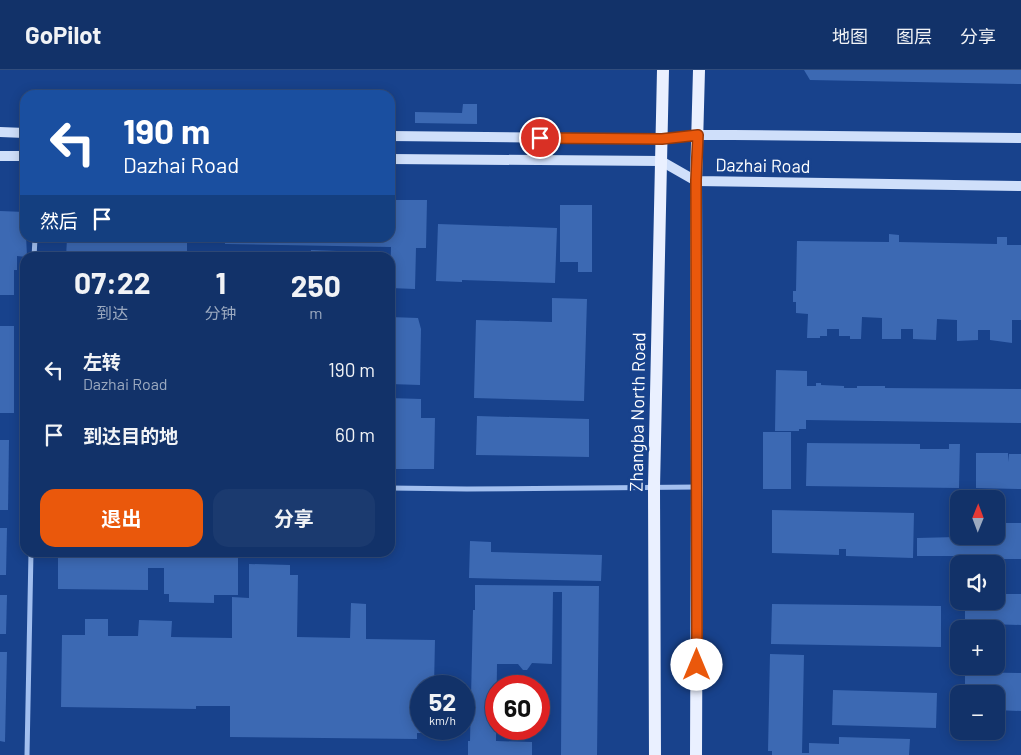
<!DOCTYPE html>
<html lang="zh">
<meta charset="utf-8">
<style>
:root{--surface:#123269;--page:#1b3a6f;--text:#f1f3f6;--muted:#9caac0;--line:#314d7d;--accent:#ea580c}
body{margin:0;font-family:Barlow,"Noto Sans SC",sans-serif;background:var(--page);color:var(--text);height:100vh;display:flex;flex-direction:column;font-size:19px;white-space:nowrap}
*{box-sizing:border-box;margin:0}
p{font-size:16px;color:var(--muted)}
.icon{flex:none;width:28px;height:28px;fill:none;stroke:currentColor;stroke-width:2;stroke-linecap:round;stroke-linejoin:round}
.map{position:relative;flex:1;overflow:hidden}
.side{position:absolute;left:20px;top:182px;width:375px;height:305px;display:flex;flex-direction:column;background:var(--surface);border-radius:15px;box-shadow:0 2px 12px #0003,0 0 0 1px var(--line)}
.side>*{flex:none}
.guide{position:absolute;left:20px;top:20px;width:375px;height:152px;border-radius:15px;box-shadow:0 2px 12px #0003,0 0 0 1px var(--line);background:#1a4fa0;color:#fff;overflow:hidden}
.needle{width:32px;rotate:1deg}
.tools{position:absolute;left:950px;top:420px;display:grid;gap:10px}
.tools a{display:grid;place-items:center;width:55px;height:55px;border-radius:10px;background:var(--surface);box-shadow:0 2px 12px #0003,0 0 0 1px var(--line);font-size:25px}
.speed{position:absolute;left:410px;top:605px;display:flex;gap:10px;font-size:25px;font-weight:700;text-align:center}
.speed>*{display:grid;place-content:center;width:65px;height:65px;border-radius:50%;background:var(--surface);box-shadow:0 2px 12px #0003,0 0 0 1px var(--line);line-height:1}
.speed small{font-size:12px;font-weight:400}
.speed .limit{border:8px solid #d22;background:#fff;color:#111}
.pin{position:absolute;display:grid;place-items:center;width:42px;height:42px;color:#fff;margin:-21px;border:2px solid #fff;border-radius:50%;box-shadow:0 1px 5px #0007}
.me{position:absolute;width:55px;margin:-28px;rotate:0deg;stroke-linejoin:round;filter:drop-shadow(0 0 4px #0008)}
.turn{display:flex;align-items:center;gap:18px;height:105px;padding:0 20px;font-size:22px}
.turn .icon{width:65px;height:65px;stroke-width:2.5}
.turn b{display:block;font-size:35px;line-height:42px}
.then{display:flex;align-items:center;height:48px;padding:0 20px;background:#0003;gap:10px;font-size:19px}
.eta{display:flex;justify-content:space-evenly;align-items:center;height:85px;text-align:center}
.eta b{font-size:30px;font-weight:700;line-height:35px}
.button{display:flex;gap:10px;margin-top:auto;padding:10px 20px}
.button a{flex:1;height:58px;border-radius:15px;background:var(--accent);color:#fff;font-size:20px;font-weight:700;line-height:58px;text-align:center}
.button a+a{background:var(--page);color:var(--text)}
ul{padding:0;list-style:none}
li{display:flex;align-items:center;gap:15px;height:65px;padding:0 20px}
li div{flex:1}
li b{display:block;font-size:19px}
li em{font-style:normal}
header{display:flex;align-items:center;gap:30px;box-sizing:border-box;height:70px;padding:0 25px;background:var(--surface);border-bottom:1px solid var(--line)}
header strong{font-size:24px}
nav{display:flex;gap:28px;margin-inline-start:auto;font-size:18px}
.map>svg:first-child{display:block}
</style>
<header>
<strong>GoPilot</strong>
<nav><a>地图</a><a>图层</a><a>分享</a></nav>
</header>
<div class="map">
<svg width="1021" height="685" viewBox="0 0 1021 685">
<rect width="100%" height="100%" fill="#18428c"/>
<g fill="#3c69b3">
<path d="M804,0H1021V14L810,10Z"/>
<path d="M463,34H477V54L415,53V42L462,43Z"/>
<path d="M390,130H427L426,178H416L415,219L390,218L391,177L225,174V172L187,171V182L278,184V188H66L67,168H390Z"/>
<path d="M560,135H592V202H578V192H560Z"/>
<path d="M0,141L25,142L27,187L17,186V200H14V225H0Z"/>
<path d="M438,154L557,158L555,213L462,210V212L436,211Z"/>
<path d="M889,164L899,165V172L997,174V167H1007V175H1021V250H1012V273L990,270V260H978V270L957,271V250L937,249L936,270L913,269V259H901V269H882V248L862,247L861,269H850V266H839V259H827V266H820V268H807L808,244L796,243V232H793V221H796L797,171L889,172Z"/>
<path d="M311,180L363,182V188H311Z"/>
<path d="M552,228L587,229L584,331L474,328L476,250L552,252Z"/>
<path d="M390,247L418,248L421,259L420,315L390,314Z"/>
<rect x="0" y="256" width="14" height="87"/>
<path d="M776,300L807,301V316H816V313H821V315L844,316V318H857V316H885V318L1021,319V353L806,350V359H799V361H775Z"/>
<path d="M390,328L421,329V348H435L434,399H390Z"/>
<path d="M477,346L589,349V387L476,385Z"/>
<rect x="763" y="362" width="28" height="57"/>
<path d="M0,370H9L8,440H0Z"/>
<path d="M807,373L920,374V379H949V374H960L959,418L806,416Z"/>
<path d="M976,383H1008V392L1009,384H1021V419L976,418Z"/>
<path d="M772,440L914,443L913,488L846,486V479H839V485L772,483Z"/>
<path d="M996,453H1021V489H974V486H917V468L996,466Z"/>
<path d="M0,458H7L6,505H0Z"/>
<path d="M470,471L491,472V482L602,485L601,511L469,508Z"/>
<path d="M286,482V485H238V525H214V533L169,532V524H164V498H148V520L58,519V483Z"/>
<path d="M249,494L290,495V505H298L297,567L350,568L351,533L366,534V569L435,570L434,616H421V659H434V663H417V669L230,667V636H196V639L61,637L62,565H85V549H108V566H138L139,550L172,551L171,567L232,568V527L249,528Z"/>
<path d="M475,515L599,516L597,685H561L562,522H553L552,594L532,593L527,600H523L518,594H497L496,671L532,672V685H468V671H470L473,540H475Z"/>
<path d="M996,524H1021V555L989,554V559H965V531H996Z"/>
<path d="M0,525H7L6,564H0Z"/>
<path d="M772,534L941,536V577L771,574Z"/>
<path d="M0,582H7L5,672L0,671Z"/>
<path d="M770,584L804,585L802,683H809V673L839,674V667L910,669L909,685H772V681H768Z"/>
<path d="M965,602L1021,603V641L996,640V624H965Z"/>
<path d="M833,620L937,623L936,658L832,655Z"/>
</g>
<g fill="none" stroke-linecap="round" stroke-linejoin="round">
<g stroke="#a2bfef" stroke-width="5">
<path d="M34,188L35,168"/>
<path d="M390,418L467,419L697,417"/>
<path d="M27,685L31,482"/>
</g>
<g stroke="#cfdffa" stroke-width="10">
<path d="M0,62L25,63"/>
<path d="M390,66L662,69L698,65H733L1021,68"/>
<path d="M0,86H25"/>
<path d="M390,89L661,91L696,111L1021,116"/>
</g>
<g stroke="#eaf0ff" stroke-width="12">
<path d="M655,685L654,417L663,0"/>
<path d="M696,685L697,417L696,111L699,0"/>
</g>
</g>
<g fill="none" stroke-linecap="round" stroke-linejoin="round">
<g stroke="#983908" stroke-width="12">
<path id="route" d="M540,68L662,69L698,65L696,110L697,595"/>
</g>
<use href="#route" stroke="#ea580c" stroke-width="9"/>
</g>
<g text-anchor="middle" stroke-width="5" stroke-linejoin="round" paint-order="stroke">
<g font-size="18" fill="#fff" stroke="#18428c">
<text transform="translate(763 96) rotate(1)" y="6">Dazhai Road</text>
<text transform="translate(638 342) rotate(-89)" y="6">Zhangba North Road</text>
</g>
</g>
</svg>
<div class="tools">
<a><svg class="needle" viewBox="-14 -14 28 28"><path d="M0-13l5 13h-10z" fill="#e53935"/><path d="M0 13l5-13h-10z" fill="#9caac0"/></svg></a>
<a><svg class="icon" aria-label="sound" viewBox="0 0 24 24"><path d="M4 9h4l5-4v14l-5-4H4zM17 9q2 3 0 6"/></svg></a>
<a>+</a>
<a>−</a>
</div>
<div class="speed"><div>52<small>km/h</small></div><div class="limit">60</div></div>
<div class="pin" style="left:540px;top:68px;background:#d93025"><svg class="icon" aria-label="arrive" viewBox="0 0 24 24"><path d="M6 21V4h12l-3 4 3 4H6"/></svg></div>
<svg class="me" style="left:697px;top:595px" viewBox="-20 -20 40 40"><circle r="19" fill="#fff"/><path d="M0-13L10 11 0 6-10 11z" fill="#ea580c"/></svg>
<div class="guide">
<div class="turn"><svg class="icon" aria-label="left" viewBox="0 0 24 24"><path d="M17 20v-9H6M10 6l-5 5 5 5"/></svg><div><b>190 m</b>Dazhai Road</div></div>
<div class="then">然后<svg class="icon" aria-label="arrive" viewBox="0 0 24 24"><path d="M6 21V4h12l-3 4 3 4H6"/></svg></div>
</div>
<section class="side">
<div class="eta">
<div><b>07:22</b><p>到达</p></div>
<div><b>1</b><p>分钟</p></div>
<div><b>250</b><p>m</p></div>
</div>
<ul>
<li><svg class="icon" aria-label="left" viewBox="0 0 24 24"><path d="M17 20v-9H6M10 6l-5 5 5 5"/></svg><div><b>左转</b><p>Dazhai Road</p></div><em>190 m</em></li>
<li><svg class="icon" aria-label="arrive" viewBox="0 0 24 24"><path d="M6 21V4h12l-3 4 3 4H6"/></svg><div><b>到达目的地</b></div><em>60 m</em></li>
</ul>
<div class="button"><a>退出</a><a>分享</a></div>
</section>
</div>
